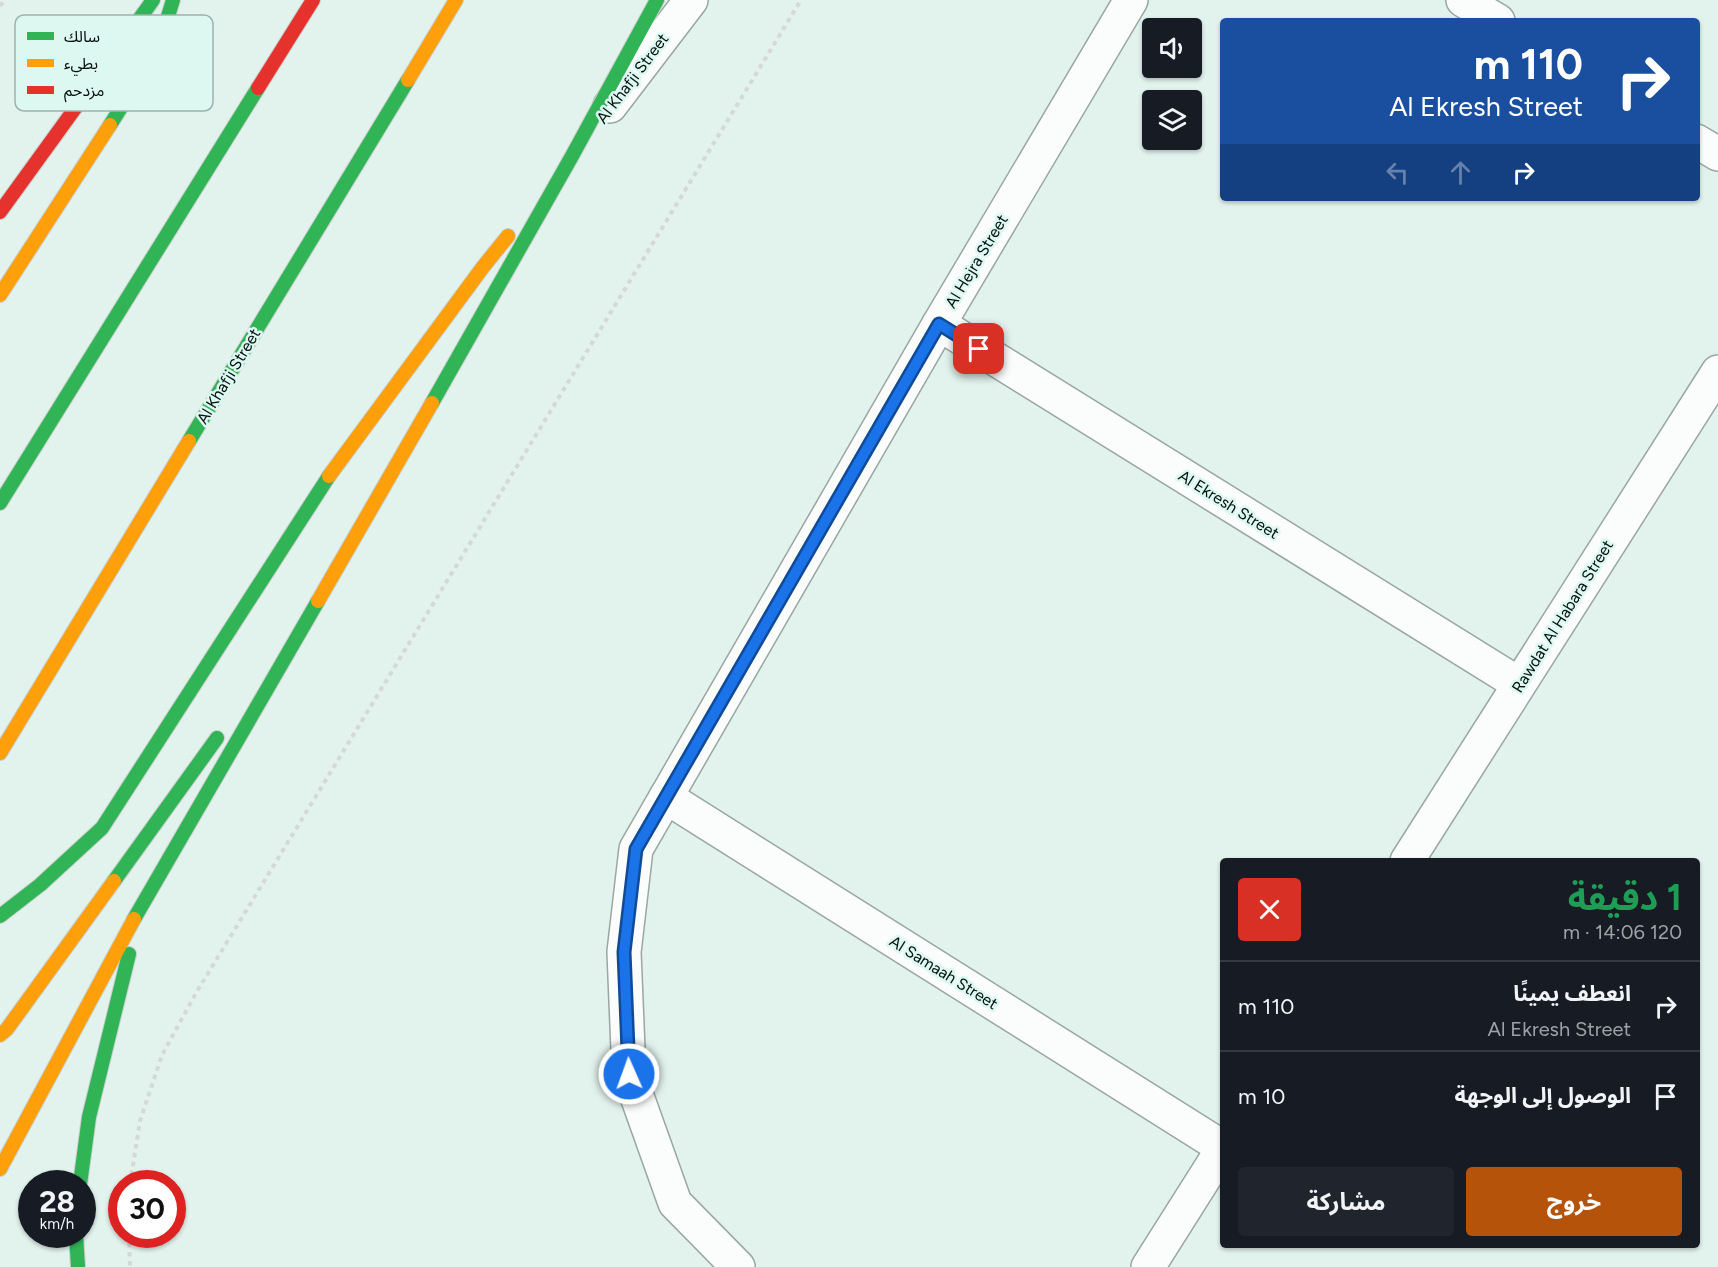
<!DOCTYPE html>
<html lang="ar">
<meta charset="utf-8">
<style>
:root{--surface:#171b24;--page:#20242c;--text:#f1f3f6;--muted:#9ea1a6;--line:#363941;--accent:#b45309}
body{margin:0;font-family:Figtree,"Noto Sans Arabic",sans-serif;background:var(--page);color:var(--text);direction:rtl;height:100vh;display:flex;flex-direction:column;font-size:22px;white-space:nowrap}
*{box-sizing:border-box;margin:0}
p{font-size:20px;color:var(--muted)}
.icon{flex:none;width:33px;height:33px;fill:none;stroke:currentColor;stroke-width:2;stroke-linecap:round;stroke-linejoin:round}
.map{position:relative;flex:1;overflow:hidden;direction:ltr}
.drawer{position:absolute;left:1220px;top:858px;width:480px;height:390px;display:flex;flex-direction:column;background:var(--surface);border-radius:6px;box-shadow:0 2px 4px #0004;direction:rtl}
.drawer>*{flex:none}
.top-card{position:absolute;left:1220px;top:18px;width:480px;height:183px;border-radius:6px;box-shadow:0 2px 4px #0004;direction:rtl;background:#1a4fa0;color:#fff;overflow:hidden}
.controls{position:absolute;left:1142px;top:18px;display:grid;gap:12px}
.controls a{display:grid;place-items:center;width:60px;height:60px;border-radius:6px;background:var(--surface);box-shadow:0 2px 4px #0004;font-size:30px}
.speed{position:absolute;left:18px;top:1170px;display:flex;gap:12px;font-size:30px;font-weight:700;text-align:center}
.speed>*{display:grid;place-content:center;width:78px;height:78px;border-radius:50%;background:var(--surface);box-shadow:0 2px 4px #0004;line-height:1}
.speed small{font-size:15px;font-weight:400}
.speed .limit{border:9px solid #d22;background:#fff;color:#111}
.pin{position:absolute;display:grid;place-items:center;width:51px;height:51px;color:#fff;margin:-26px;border-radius:12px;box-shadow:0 3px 9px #0006}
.me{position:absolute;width:66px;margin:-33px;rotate:358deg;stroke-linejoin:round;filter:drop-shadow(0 0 4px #0008)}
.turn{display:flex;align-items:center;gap:21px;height:126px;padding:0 18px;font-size:27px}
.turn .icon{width:78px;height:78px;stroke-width:2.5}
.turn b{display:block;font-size:42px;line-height:51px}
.lanes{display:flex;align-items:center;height:57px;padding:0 18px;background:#0003;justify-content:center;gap:30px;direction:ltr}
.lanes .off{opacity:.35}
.round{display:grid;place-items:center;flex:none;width:63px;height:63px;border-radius:6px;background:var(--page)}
.headline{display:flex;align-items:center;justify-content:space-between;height:102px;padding:0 18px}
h1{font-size:36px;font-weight:700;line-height:45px;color:#1e9e55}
.cta{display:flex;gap:12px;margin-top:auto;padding:12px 18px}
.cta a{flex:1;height:69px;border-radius:6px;background:var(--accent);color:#fff;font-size:24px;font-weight:700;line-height:69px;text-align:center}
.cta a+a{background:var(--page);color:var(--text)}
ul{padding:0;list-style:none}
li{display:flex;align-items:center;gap:18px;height:90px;padding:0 18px;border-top:2px solid var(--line)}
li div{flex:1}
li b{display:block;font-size:22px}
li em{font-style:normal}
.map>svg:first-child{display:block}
</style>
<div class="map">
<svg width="1718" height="1267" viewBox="0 0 1718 1267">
<rect width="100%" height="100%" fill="#e2f2ed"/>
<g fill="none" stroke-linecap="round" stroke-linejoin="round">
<g stroke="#9aa6a3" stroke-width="36">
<g id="street">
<path d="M1463,0L1498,21"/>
<path d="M610,106L691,0"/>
<path d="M1696,141L1718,154"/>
<path d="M939,324L1519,684"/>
<path d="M666,797L1222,1147"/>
<path d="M1407,861L1718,372"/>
<path d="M738,1267L675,1203L629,1074L624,952L636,849L939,324L1131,0"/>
<path d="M1148,1267L1222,1150"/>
</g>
</g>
<g stroke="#c8cfcd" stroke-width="16">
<g id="fast">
<path d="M92,85L153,0"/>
<path d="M110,125C136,84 160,48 173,0"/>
<path d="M432,403L572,156L657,0"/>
<path d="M189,441L408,80"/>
<path d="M0,503L258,88"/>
<path d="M114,881L217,738"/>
<path d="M0,916L40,885L102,828L329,476"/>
<path d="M134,919L318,601"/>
<path d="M80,1184L89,1117L129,954"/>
<path d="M76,1234L78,1267"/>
</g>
</g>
<g stroke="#c8cfcd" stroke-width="16">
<g id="slow">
<path d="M408,80L456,0"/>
<path d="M0,295L110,125"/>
<path d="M329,476L483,267L508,236"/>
<path d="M318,601L432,403"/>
<path d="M0,753L189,441"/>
<path d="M0,1035L7,1029L114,881"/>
<path d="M0,1169L134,919"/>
</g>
</g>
<g stroke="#c8cfcd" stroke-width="16">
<g id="jam">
<path d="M258,88L313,0"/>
<path d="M0,212L92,85"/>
</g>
</g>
<g stroke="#d4d8d7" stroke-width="4" stroke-dasharray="4.5 4.5" stroke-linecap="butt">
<path d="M0,6L5,0"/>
<path d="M130,1184L140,1121L162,1055L196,993L801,0"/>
<path d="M129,1234L130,1267"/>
</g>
<use href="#street" stroke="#fbfdfc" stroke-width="33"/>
<use href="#fast" stroke="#30b455" stroke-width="14"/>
<use href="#slow" stroke="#ff9f0a" stroke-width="14"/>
<use href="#jam" stroke="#e5322d" stroke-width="14"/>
</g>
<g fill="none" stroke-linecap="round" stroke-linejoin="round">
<g stroke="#114b97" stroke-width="15">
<path id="route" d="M629,1074L624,952L636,849L939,324L979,349"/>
</g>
<use href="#route" stroke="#1a73e8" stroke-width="10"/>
</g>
<g text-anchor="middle" stroke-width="5" stroke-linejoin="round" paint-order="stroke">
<g font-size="16" fill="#06100e" stroke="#dcf8f0">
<text transform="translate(632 78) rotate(-53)" y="6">Al Khafji Street</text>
<text transform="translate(976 261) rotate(-59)" y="6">Al Hejra Street</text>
<text transform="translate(228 376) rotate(-59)" y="6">Al Khafji Street</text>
<text transform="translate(1229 504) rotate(32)" y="6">Al Ekresh Street</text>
<text transform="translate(1562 616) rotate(-58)" y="6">Rawdat Al Habara Street</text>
<text transform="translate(944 972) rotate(32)" y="6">Al Samaah Street</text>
</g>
</g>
<rect x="15" y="15" width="198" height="96" rx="9" fill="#dcf8f0" stroke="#9cb2ac" stroke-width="1.5"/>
<rect x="27" y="32" width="27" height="8" fill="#30b455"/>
<rect x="27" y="59" width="27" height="8" fill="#ff9f0a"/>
<rect x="27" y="86" width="27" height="8" fill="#e5322d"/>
<g font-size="16" fill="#06100e">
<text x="64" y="42">سالك</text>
<text x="64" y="69">بطيء</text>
<text x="64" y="96">مزدحم</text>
</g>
</svg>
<div class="controls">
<a><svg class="icon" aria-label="sound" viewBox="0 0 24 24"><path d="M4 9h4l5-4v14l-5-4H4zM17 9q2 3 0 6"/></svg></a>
<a><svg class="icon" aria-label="layers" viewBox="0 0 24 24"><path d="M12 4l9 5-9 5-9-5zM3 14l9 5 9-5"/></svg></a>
</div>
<div class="speed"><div>28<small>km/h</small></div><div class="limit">30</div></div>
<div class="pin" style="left:979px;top:349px;background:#d93025"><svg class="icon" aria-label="arrive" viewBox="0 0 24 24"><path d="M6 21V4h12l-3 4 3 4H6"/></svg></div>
<svg class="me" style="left:629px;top:1074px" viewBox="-20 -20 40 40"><circle r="17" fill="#1a73e8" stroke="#fff" stroke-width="3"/><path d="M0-11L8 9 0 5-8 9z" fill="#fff"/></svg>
<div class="top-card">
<div class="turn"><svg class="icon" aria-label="right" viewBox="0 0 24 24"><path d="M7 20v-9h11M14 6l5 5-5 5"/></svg><div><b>110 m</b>Al Ekresh Street</div></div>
<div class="lanes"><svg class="icon off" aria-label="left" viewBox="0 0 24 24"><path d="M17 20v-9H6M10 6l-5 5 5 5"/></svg><svg class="icon off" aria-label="ahead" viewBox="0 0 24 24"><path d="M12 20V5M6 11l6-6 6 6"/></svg><svg class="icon" aria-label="right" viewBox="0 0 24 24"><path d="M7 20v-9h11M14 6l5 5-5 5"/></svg></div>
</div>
<section class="drawer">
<div class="headline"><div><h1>1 دقيقة</h1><p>120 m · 14:06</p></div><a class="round" style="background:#d93025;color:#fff"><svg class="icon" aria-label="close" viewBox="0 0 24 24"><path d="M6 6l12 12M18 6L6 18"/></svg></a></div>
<ul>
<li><svg class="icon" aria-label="right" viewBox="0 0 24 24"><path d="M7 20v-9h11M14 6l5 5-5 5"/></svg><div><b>انعطف يمينًا</b><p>Al Ekresh Street</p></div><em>110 m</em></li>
<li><svg class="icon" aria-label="arrive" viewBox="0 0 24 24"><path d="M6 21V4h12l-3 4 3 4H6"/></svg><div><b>الوصول إلى الوجهة</b></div><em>10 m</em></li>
</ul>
<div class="cta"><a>خروج</a><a>مشاركة</a></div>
</section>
</div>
